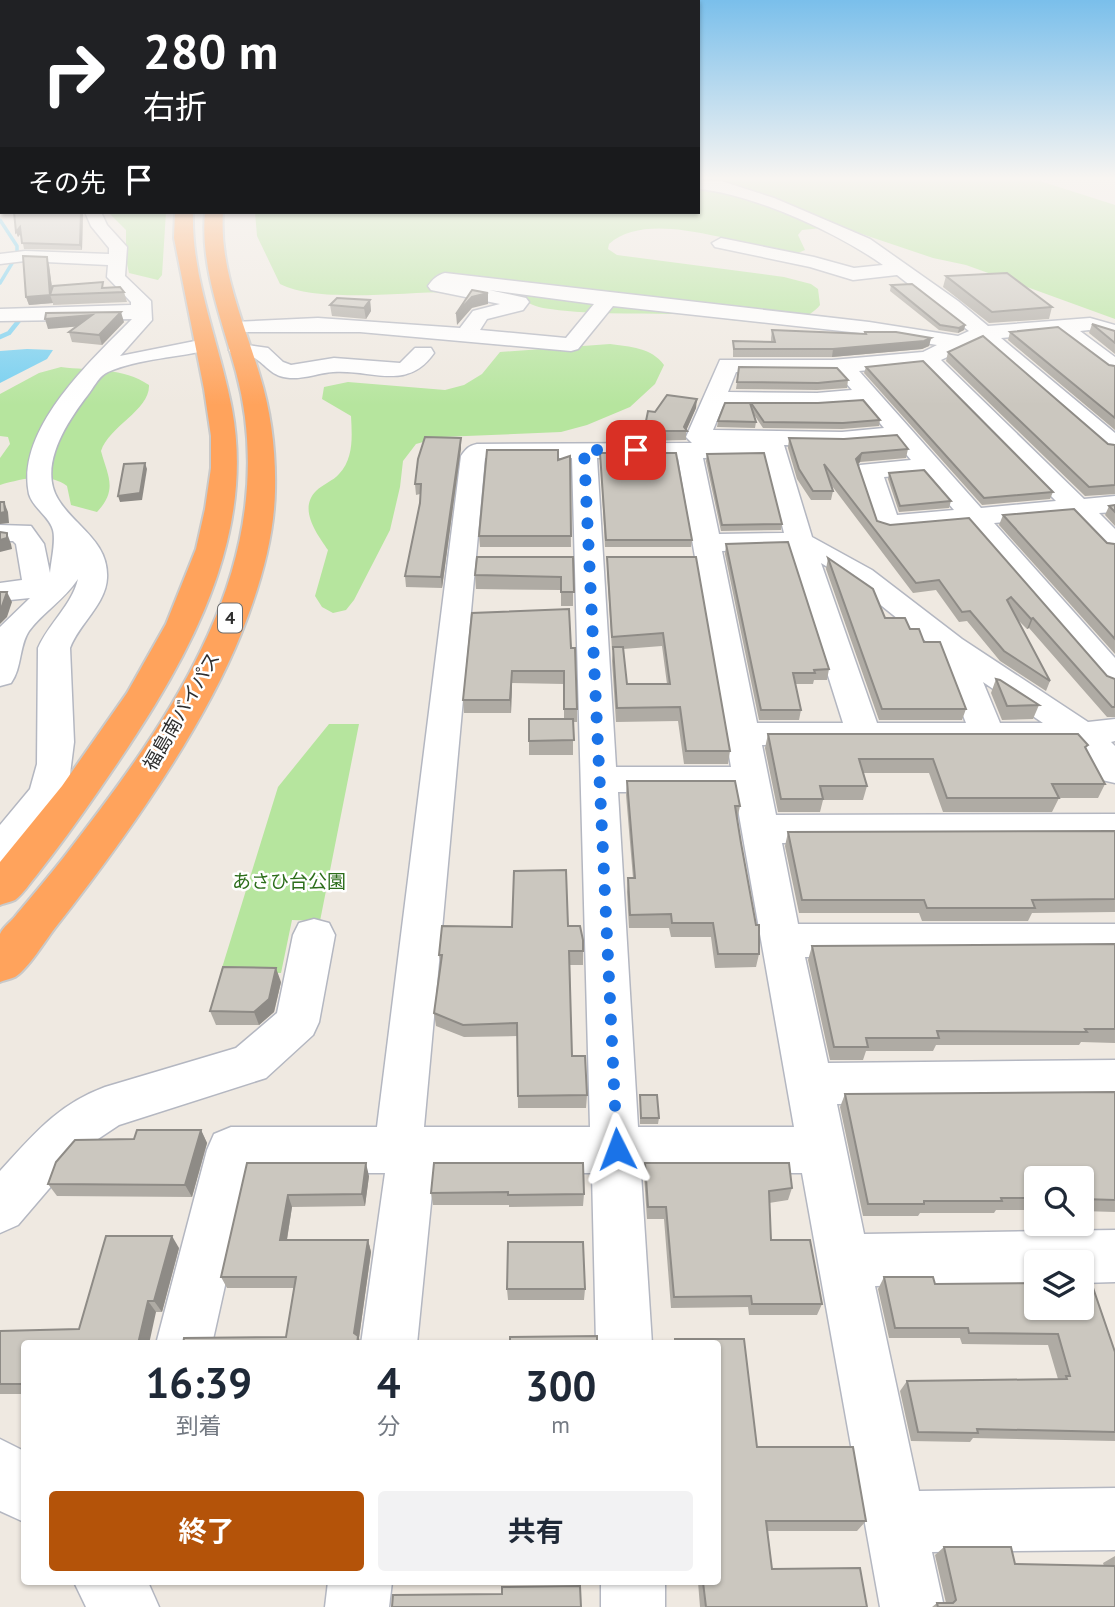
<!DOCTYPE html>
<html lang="ja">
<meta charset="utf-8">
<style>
:root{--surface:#fff;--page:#f2f2f3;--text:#1f2937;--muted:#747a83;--accent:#b45309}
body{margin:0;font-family:"PT Sans","Noto Sans JP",sans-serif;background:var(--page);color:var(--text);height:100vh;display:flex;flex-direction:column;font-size:26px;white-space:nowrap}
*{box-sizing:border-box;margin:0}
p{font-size:23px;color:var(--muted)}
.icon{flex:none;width:38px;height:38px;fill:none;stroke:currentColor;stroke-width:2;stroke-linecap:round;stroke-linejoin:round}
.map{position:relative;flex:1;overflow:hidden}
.details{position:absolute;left:21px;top:1340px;width:700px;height:245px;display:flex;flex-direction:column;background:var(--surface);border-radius:7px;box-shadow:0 2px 5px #0004}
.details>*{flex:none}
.banner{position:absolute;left:0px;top:0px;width:700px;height:214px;box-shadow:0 2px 5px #0004;background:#202124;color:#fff;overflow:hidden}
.tools{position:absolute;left:1024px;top:1166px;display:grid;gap:14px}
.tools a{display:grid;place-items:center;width:70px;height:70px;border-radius:7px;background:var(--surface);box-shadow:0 2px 5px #0004;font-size:35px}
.pin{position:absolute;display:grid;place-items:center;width:60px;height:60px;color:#fff;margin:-30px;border-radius:14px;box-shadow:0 4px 10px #0006}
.me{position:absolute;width:77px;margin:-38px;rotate:357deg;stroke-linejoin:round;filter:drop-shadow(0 0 5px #0008)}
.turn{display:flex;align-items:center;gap:24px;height:147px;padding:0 28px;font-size:32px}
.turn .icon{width:91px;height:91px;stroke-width:2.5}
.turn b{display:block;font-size:49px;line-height:60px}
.then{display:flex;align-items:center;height:66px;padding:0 28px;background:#0003;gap:14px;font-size:26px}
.eta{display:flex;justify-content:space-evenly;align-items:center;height:119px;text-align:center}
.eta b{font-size:42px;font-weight:700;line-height:49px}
.cta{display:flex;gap:14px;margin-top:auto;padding:14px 28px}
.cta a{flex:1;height:80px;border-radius:7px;background:var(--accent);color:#fff;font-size:28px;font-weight:700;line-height:80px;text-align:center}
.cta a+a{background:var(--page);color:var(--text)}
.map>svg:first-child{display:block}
</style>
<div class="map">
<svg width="1115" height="1607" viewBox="0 0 1115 1607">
<rect width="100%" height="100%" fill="#efe9e1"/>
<g fill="#b6e59e">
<path d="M698,180H1037L1115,205V319L966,265L933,258L850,230L832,227L802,230L798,235L805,250L798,253C746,249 651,206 609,244L608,249L617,255L784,277L811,284L818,289L820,305C795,338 711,314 676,314C631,313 586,315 543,308C532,306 523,299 513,297C495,292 472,293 454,292C409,291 319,304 280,284L257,236L255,212H698Z"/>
<path d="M108,212H166L162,275L158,280L129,273L126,259V230Z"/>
<path d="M610,344C630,347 651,347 664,365L655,384L630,407L587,425L561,432L441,437L416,444L403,461L400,487L390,530L354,600L346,610L333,613L322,607L315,596L328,550C317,534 298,509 316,491C323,484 333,481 339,474C354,458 352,436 351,416L322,399L324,387L348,382L445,390L464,385L482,374L500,352Z"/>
<path d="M61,367C92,371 123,367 149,385C150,410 109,426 101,451C108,477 118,489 97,512L71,505L67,486C48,472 21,479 0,485V458L10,444L8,437L0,436V394L39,373Z"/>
<path d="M329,724H359L320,921L292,920L281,973L221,971L278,787Z"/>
</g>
<path fill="#75cff0" d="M27,349L53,350L47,359L0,383V351Z"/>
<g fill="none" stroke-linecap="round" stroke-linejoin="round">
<g stroke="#75cff0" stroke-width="3.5">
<path d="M0,220L17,246V256"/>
<path d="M0,283L14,260"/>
</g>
<path stroke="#75cff0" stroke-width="4.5" d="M0,337L9,333L21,318"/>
<g stroke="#b4b7c1" stroke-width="3">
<g id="minor">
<path d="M698,180L721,181L774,198L870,239L958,301L988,326L1090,318L1115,325V338L1089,330L1080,331L1115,357V374L1107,372L1056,333L1001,338L1115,433V453L1106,451L981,341L941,360L1084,499L1115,496V512L1099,513L1115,529V553L1105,551L1071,516L994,523L1115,658V688L1104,685L967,525L887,532L877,530L856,470L860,465L911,460L896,442L842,446L784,445L812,537L872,570L962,639L1088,722L1115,719V741L1111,742L1115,746V783L1102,780L1092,764L1073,745H762L776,815L1115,814V842L782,843L798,924H1115V956L805,957L828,1063L1115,1060V1102L837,1104L864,1234L1115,1230V1282L1082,1283V1262H1036V1283L875,1286L919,1491L1115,1488V1550L932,1552L944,1607H880L802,1173H641L652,1344H596L592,1173H434L417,1344H361L385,1173H250L212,1344H156L207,1150L214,1134L231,1127H377L461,456C466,449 468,446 477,444L692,443L686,437L720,360H832L923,352L937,345L869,334L613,306L578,349L571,351L360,332H227L224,328L227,324L234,322L318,318L460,328L473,311L500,304L431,290L428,286C433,279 437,275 445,273L869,322L958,336L969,331L897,275L853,280L810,267L715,247L712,243L721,238L814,257L854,268L883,265C838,233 754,194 698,189ZM489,290L594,304L566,338L480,330L487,319L523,310L529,302L526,298ZM922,365L1056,501L981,508L859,371ZM736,372L837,373L852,390L817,393L728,392ZM863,403L884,428L842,432L713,430L723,406L817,407ZM765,457L784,533L719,534L703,458ZM485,458H572L590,1127H424ZM597,458H678L731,767H616ZM923,474L954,510L897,515L884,477ZM788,549L843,723H757L722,551ZM821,563L852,582L938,651L966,723H877ZM983,682L1043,723H1000ZM618,792H735L794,1127H638Z"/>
<rect x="0" y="197" width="2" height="10"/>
<path d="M85,212H101L107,225L127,247L125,276L151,301L152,320L120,356L205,339L212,341L216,345L212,349C178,358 140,358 108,372C100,375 95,385 90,392C70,418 37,464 58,499C74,526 109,541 107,578C106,604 79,624 70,648L74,742L69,782L48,818L14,861L0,865V825L30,789L37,764L38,648C49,623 72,605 78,579C64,600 42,613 29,631C19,646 22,668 11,683L0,686V627L30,598L0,601V583L22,580L16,544L13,541H0V525L31,526L44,544L50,573C51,561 56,541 53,530C49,516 33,508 29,494C15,429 91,361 132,319L0,321V309L131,305V302L107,277L108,265L25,261L0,264V254L25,251L109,254V248L91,226Z"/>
<path d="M240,344L268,348L283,362L291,365L334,358L400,363L415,348H431L434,353C407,392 372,369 333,372C319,373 304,379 290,378C271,377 267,365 253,357L232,355L229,350L232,345Z"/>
<path d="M314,919L329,923L335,935L319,1022L313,1035L266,1078L119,1125L83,1149L18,1225L0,1233V1171C34,1134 57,1105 105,1087L236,1048L277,1013L293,935L299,923Z"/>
<path d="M0,1439L24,1451V1522L0,1511Z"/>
<path d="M74,1582H148L159,1607H86Z"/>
<path d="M328,1582H392L389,1607H325Z"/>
<rect x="601" y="1582" width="64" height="25"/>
</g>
</g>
<g stroke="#c9c9c9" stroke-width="4">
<g id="highway">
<path d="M175,212H193C191,279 220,344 232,409C258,550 175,680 99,790C79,819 58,848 36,876C30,883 23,894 15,900C11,902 4,903 0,905V862L62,786L127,693L166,624L196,549L205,509L211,468V436L204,389L174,238Z"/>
<path d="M205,212H223C219,269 244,322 260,376C271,412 276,452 275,491C274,540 259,589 241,634C201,733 122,843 55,928C45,941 28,969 15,977C11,979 4,980 0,982C0,971 0,944 0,934C2,928 13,920 17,914C33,895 49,876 64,857C118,787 172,715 208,635C246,552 260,461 236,372C222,320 200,267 205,212Z"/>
</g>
</g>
<use href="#minor" fill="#fff" fill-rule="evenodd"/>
<use href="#highway" fill="#ffa35c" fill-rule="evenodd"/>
</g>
<g fill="#afaba4" fill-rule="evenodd">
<path d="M14,212H83L82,250L24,249L21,233L18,237L16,232Z"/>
<path d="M49,265L52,288H105L124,292L127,302L53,305V303L29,305L26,297Z"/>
<path d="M946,276L1052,307L1049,319L989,323L943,287Z"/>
<path d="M891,285L965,325L964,330L958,333L939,330L890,291Z"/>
<path d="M370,300L371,311L366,319L332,316L330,305Z"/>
<path d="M124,322L102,345L72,342L69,332L77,326L48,329Z"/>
<path d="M1092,324L1115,331V354L1089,333Z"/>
<path d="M772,330L865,334V332L931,338L929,346L922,349L832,357H733V341L771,342V338Z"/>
<path d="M1010,332L1109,365L1115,366V430L1008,340Z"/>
<path d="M948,352L1108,444L1115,445V494L1085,496L946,361Z"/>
<path d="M739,367L848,380L847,388L817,390L736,389Z"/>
<path d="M866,367L1053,492L1050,499L982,505L864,373Z"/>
<path d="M751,403L880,420L879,426L842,429L763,428L753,413L756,422L755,428L717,427L718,421L751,405Z"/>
<path d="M696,408L686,430V440L643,441L644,431L655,412Z"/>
<path d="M789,438L908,449L906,458L860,462L858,464L877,521L890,525L969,518L1107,676L1115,679V717H1107L1029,628L1027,629L1017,619L1050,681L1046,691L1000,661L967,621L959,622L936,590L913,593L832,486L833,491L831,500H811L797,479L788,448Z"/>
<path d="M461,448L442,588L406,587L405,576L420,503V494L416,495L415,484Z"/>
<path d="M600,453L692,540L691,547H605Z"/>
<path d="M707,454L782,524L781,530L721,531L706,461Z"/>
<path d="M570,456L571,547H480L479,536Z"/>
<path d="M889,473L951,501L949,508L899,512L888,479Z"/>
<path d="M1115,505V526L1105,515L1109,506Z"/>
<path d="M1003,515L1115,544V654L999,525Z"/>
<path d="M726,544L829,669L827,680H814L813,684H795L801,710L799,720H759L725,554Z"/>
<path d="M573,557V606H561V590L476,589L475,575Z"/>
<path d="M607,557H696L730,751L728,764H684L678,721L616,722L612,661L613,650H612L607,571ZM662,646L667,684H627L623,649Z"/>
<path d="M828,558L885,618L910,629L924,642L966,709L962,720H879L826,569Z"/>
<path d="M472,613L571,648L577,709V722H573V755H529V741L564,719V684L512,683L511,713H464L463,700Z"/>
<path d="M996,679L1039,705L1033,719L1002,720L991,693Z"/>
<path d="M768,734L1088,745L1086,748L1105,784L1098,798H1059L1052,812H943L929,773H863L867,786L863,800H823L820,812H778L765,748Z"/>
<path d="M627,781L740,806L737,820L759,954L756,967L715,968L711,937H671L669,928H629L627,892L628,878H633L626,795Z"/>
<path d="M1115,831V912L1032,913L1028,921H922L919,913H799L785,846L788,832Z"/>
<path d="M568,926L583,940V965H570L572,1056L587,1095L586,1108H518L517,1036L464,1037L436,1026L434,1013L441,966L439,955L512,927Z"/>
<path d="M1115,944V1043L1081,1042L1079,1045H936L933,1051H866L863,1060H830L808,960L812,946Z"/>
<path d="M281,982L274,1012L259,1025H216L210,1011Z"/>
<path d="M1115,1092V1212L1082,1211V1178H1036V1210H996L994,1213H920L918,1216H863L840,1107L845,1094Z"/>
<path d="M640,1095L659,1118L658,1124H640Z"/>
<path d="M201,1130L207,1143L192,1197L57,1196L48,1184L134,1139Z"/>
<path d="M247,1163L369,1176L365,1206L292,1207L287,1240H368L371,1252L359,1338L286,1337L294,1288H227L221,1277Z"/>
<path d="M434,1163L584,1194L583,1206L509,1207V1205H433L431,1193Z"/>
<path d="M645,1163L792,1188L788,1200L769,1203L771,1240L822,1304L817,1315H749L748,1307L671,1308L664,1219H647L644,1176Z"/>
<path d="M179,1248L162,1312H156L24,1344V1394H0V1331L79,1329Z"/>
<path d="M884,1277L935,1284L1115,1352V1441L973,1438L970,1442L911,1441L900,1391L907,1381L1058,1379L1048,1345L962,1344L960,1338H889L878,1289Z"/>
<path d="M507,1289H585L584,1300H508Z"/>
<path d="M675,1339H744L757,1447H853L866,1521L857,1531H767L772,1569L860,1568L867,1607H700L698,1582H718V1344H674Z"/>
<path d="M944,1547L1015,1564L1104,1566L1103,1563L1115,1556V1607H932L937,1603H946L935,1555Z"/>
</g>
<g fill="#8e8b86">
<path d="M81,212H83L82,250L80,245Z"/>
<path d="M20,227L22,232L18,237L16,232Z"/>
<path d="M47,257L49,265L53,295H51Z"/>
<path d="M488,293V304L472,308L457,325L456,314L472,297Z"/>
<path d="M50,295L53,303L29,305L26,297Z"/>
<path d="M370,300L371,311L366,319L364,308Z"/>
<path d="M121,312L124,322L102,345L99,335Z"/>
<path d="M92,315L94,325L48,329L45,319Z"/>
<path d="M965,325L964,330L958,333L959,328Z"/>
<path d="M931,338L929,346L922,349L832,357L833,349Z"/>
<path d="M697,399L696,408L686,431L684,427Z"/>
<path d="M461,438V448L442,588L441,577Z"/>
<path d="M862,453L860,462L854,468L856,459Z"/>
<path d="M145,463L147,469L142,500L120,502L118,496Z"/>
<path d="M4,502L8,512L9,523L0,524V513Z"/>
<path d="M7,533L11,544L12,549L0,552V540Z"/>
<path d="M7,592L12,602L7,617L0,624V608Z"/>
<path d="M1033,618L1029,628L1027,629L1031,619Z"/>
<path d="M512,671V683L511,713L510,700Z"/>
<path d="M276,968L281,982L274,1012L259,1025L254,1012Z"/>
<path d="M201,1130L207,1143L192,1197L185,1185Z"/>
<path d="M366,1163L369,1176L365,1206L362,1194Z"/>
<path d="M288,1195L292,1207L285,1251L280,1240Z"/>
<path d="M172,1236L179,1248L162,1312L154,1301Z"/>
<path d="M368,1240L371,1252L359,1338L361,1344H357L354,1333Z"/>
<path d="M148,1301L156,1312L149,1344H138Z"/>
</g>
<g fill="#cbc7bf" stroke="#8e8b86" stroke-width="2">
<path d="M14,212H81L80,245L22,243L20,227L16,232Z"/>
<path d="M23,256L47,257L50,295H51L26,297Z"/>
<path d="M1007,273L1052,307L992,312L946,276Z"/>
<path d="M103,282L102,288L120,287L124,292L50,295L53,286Z"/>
<path d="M912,284L965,325L959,328L940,325L891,285Z"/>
<path d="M472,290L488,293L472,297L456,314Z"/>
<path d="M337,298L370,300L364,308L330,305Z"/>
<path d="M121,312L99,335L69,332L92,315L45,319L46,313Z"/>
<path d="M1092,324L1115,331V343Z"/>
<path d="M1058,327L1109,365L1115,366V418L1010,332Z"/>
<path d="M772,330L866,334L865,332H896L931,338L924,341L833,349H734L733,341L775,342Z"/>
<path d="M983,336L1108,444L1115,445V485L1089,487L948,352Z"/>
<path d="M923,361L1053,492L984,498L866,367Z"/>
<path d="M739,367L837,368L848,380L818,383L737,382Z"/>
<path d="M667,395L697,399L684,427L687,431H644L648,411L655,412Z"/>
<path d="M863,400L880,420L843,423L764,422L751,403H818Z"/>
<path d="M725,403H750L756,422L718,421Z"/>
<path d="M897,435L908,449L862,453L856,459L877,521L890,525L969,518L1107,676L1115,679V707H1112L1033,618L1031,619L1011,597L1007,600L1050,681L1004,651L970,611L962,612L939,580L916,583L824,464L833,491H813L799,469L789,438L844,439Z"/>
<path d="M425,437L461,438L441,577L405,576L420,503L421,484H415L418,459Z"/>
<path d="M487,450H558V460L570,456L571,536H479Z"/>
<path d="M600,453H676L692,540H606Z"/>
<path d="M764,453L782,524L722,525L707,454Z"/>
<path d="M145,463L140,493L118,496L124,464Z"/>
<path d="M924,470L951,501L900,506L889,473Z"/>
<path d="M0,502H4L5,512L0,513Z"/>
<path d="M1115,505V512L1109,506Z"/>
<path d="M1074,509L1107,543L1115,544V639L1003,515Z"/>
<path d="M0,532L7,533V538L0,540Z"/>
<path d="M788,542L829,669L814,670L815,673H793L801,710H761L726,544Z"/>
<path d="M477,557H573L574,592H561V577L475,575Z"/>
<path d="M607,557H696L730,751H686L680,707L617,708L613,647H623L627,684H670L663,633L612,637Z"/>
<path d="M828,558L873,589L885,618H905L910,629H919L924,642H940L966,709H882Z"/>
<path d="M0,592H7L2,606L0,608Z"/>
<path d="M569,609L571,648H575L577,709H564V671H512L510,700H463L472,613Z"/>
<path d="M996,679L1000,680L1039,705L1007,706Z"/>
<path d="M529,719H573L574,740L529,741Z"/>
<path d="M768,734H1078L1088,745L1085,747L1105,784H1052L1059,798H947L933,759H859L867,786H820L823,799H781Z"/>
<path d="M627,781H735L740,806H735L741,843L756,925H759V954H718L713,923H672L671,914L630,915L628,878H635Z"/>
<path d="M1115,831V899L1032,900L1035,908H927L924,900H802L788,832Z"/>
<path d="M566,870L568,926H580L583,940V951H569L572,1056H585L587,1095L518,1096L517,1023L463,1025L434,1013L442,955H439L442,926L512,927L514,871Z"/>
<path d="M1115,944V1029H1085L1087,1032L937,1031L939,1038H866L868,1047H834L812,946Z"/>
<path d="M223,967L276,968L269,999L254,1012L210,1011Z"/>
<path d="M1115,1092V1200L1082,1199V1178H1036V1198H1001L1002,1201H924V1204H868L845,1094Z"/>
<path d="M640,1095H657L659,1118H641Z"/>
<path d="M137,1130H201L185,1185L48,1184L56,1162L75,1140L134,1139Z"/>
<path d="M247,1163H366L362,1194L288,1195L280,1240H368L354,1333L358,1336L357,1344H183L184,1338L286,1337L296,1277H221Z"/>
<path d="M434,1163H583L584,1194L508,1195V1192L431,1193Z"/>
<path d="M645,1163H789L792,1188L769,1191L771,1240H810L822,1304H752L751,1296L674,1297L666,1207H648Z"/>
<path d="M106,1236H172L154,1301H148L138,1344H24V1384H0V1331L79,1329Z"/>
<path d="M508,1242H583L585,1289H507Z"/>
<path d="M884,1277H933L935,1284L1036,1283V1307H1082V1282H1091L1115,1352V1432L977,1429L978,1433L918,1432L907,1381L1067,1379L1066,1376H1070L1058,1334L969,1333L968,1328H895Z"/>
<path d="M597,1336V1344H432L433,1342L510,1341V1337Z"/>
<path d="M675,1339H744L757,1447H853L866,1521H766L772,1569L860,1568L867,1607H706L703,1582H718V1344H675Z"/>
<path d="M944,1547H1011L1015,1564L1115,1566V1607H938L937,1603H953L956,1600Z"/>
<path d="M580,1586L581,1607H392L393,1595L502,1594V1587Z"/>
</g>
<linearGradient id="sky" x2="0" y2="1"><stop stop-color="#7abfeb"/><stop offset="0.44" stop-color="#f8f5f2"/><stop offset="1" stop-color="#f8f5f2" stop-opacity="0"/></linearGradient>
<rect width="1115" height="405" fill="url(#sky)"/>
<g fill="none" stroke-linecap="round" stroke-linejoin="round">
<path stroke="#1a73e8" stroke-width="12" stroke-dasharray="0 21.6" d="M617,1149L584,450H636"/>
</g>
<g text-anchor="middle" stroke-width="5" stroke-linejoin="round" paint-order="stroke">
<rect fill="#fff" stroke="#6d6d6d" stroke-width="2" x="218" y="603.5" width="24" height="29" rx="5"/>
<g font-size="18" font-weight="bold" fill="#2e2e2e">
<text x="230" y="624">4</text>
</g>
<g font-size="19" fill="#2e2e2e" stroke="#fff">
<text transform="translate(181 711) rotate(-60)" y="7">福島南バイパス</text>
</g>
<g font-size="19" fill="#2c6e1b" stroke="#fff">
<text x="289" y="888">あさひ台公園</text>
</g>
</g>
</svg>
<div class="tools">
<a><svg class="icon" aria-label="search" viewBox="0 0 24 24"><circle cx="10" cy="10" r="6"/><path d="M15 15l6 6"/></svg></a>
<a><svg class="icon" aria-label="layers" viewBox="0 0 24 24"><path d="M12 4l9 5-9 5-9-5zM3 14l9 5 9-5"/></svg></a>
</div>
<div class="pin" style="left:636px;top:450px;background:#d93025"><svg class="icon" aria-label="arrive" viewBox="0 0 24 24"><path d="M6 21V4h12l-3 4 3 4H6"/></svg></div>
<svg class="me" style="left:617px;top:1149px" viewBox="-20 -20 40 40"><path d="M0-17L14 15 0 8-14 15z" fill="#1a73e8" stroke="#fff" stroke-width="4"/></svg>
<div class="banner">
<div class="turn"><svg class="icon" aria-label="right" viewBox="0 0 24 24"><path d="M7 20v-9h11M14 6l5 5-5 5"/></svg><div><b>280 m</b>右折</div></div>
<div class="then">その先<svg class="icon" aria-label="arrive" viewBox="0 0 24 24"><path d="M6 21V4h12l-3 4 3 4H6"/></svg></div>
</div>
<section class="details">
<div class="eta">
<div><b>16:39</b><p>到着</p></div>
<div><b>4</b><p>分</p></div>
<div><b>300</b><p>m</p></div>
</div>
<div class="cta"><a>終了</a><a>共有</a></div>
</section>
</div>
